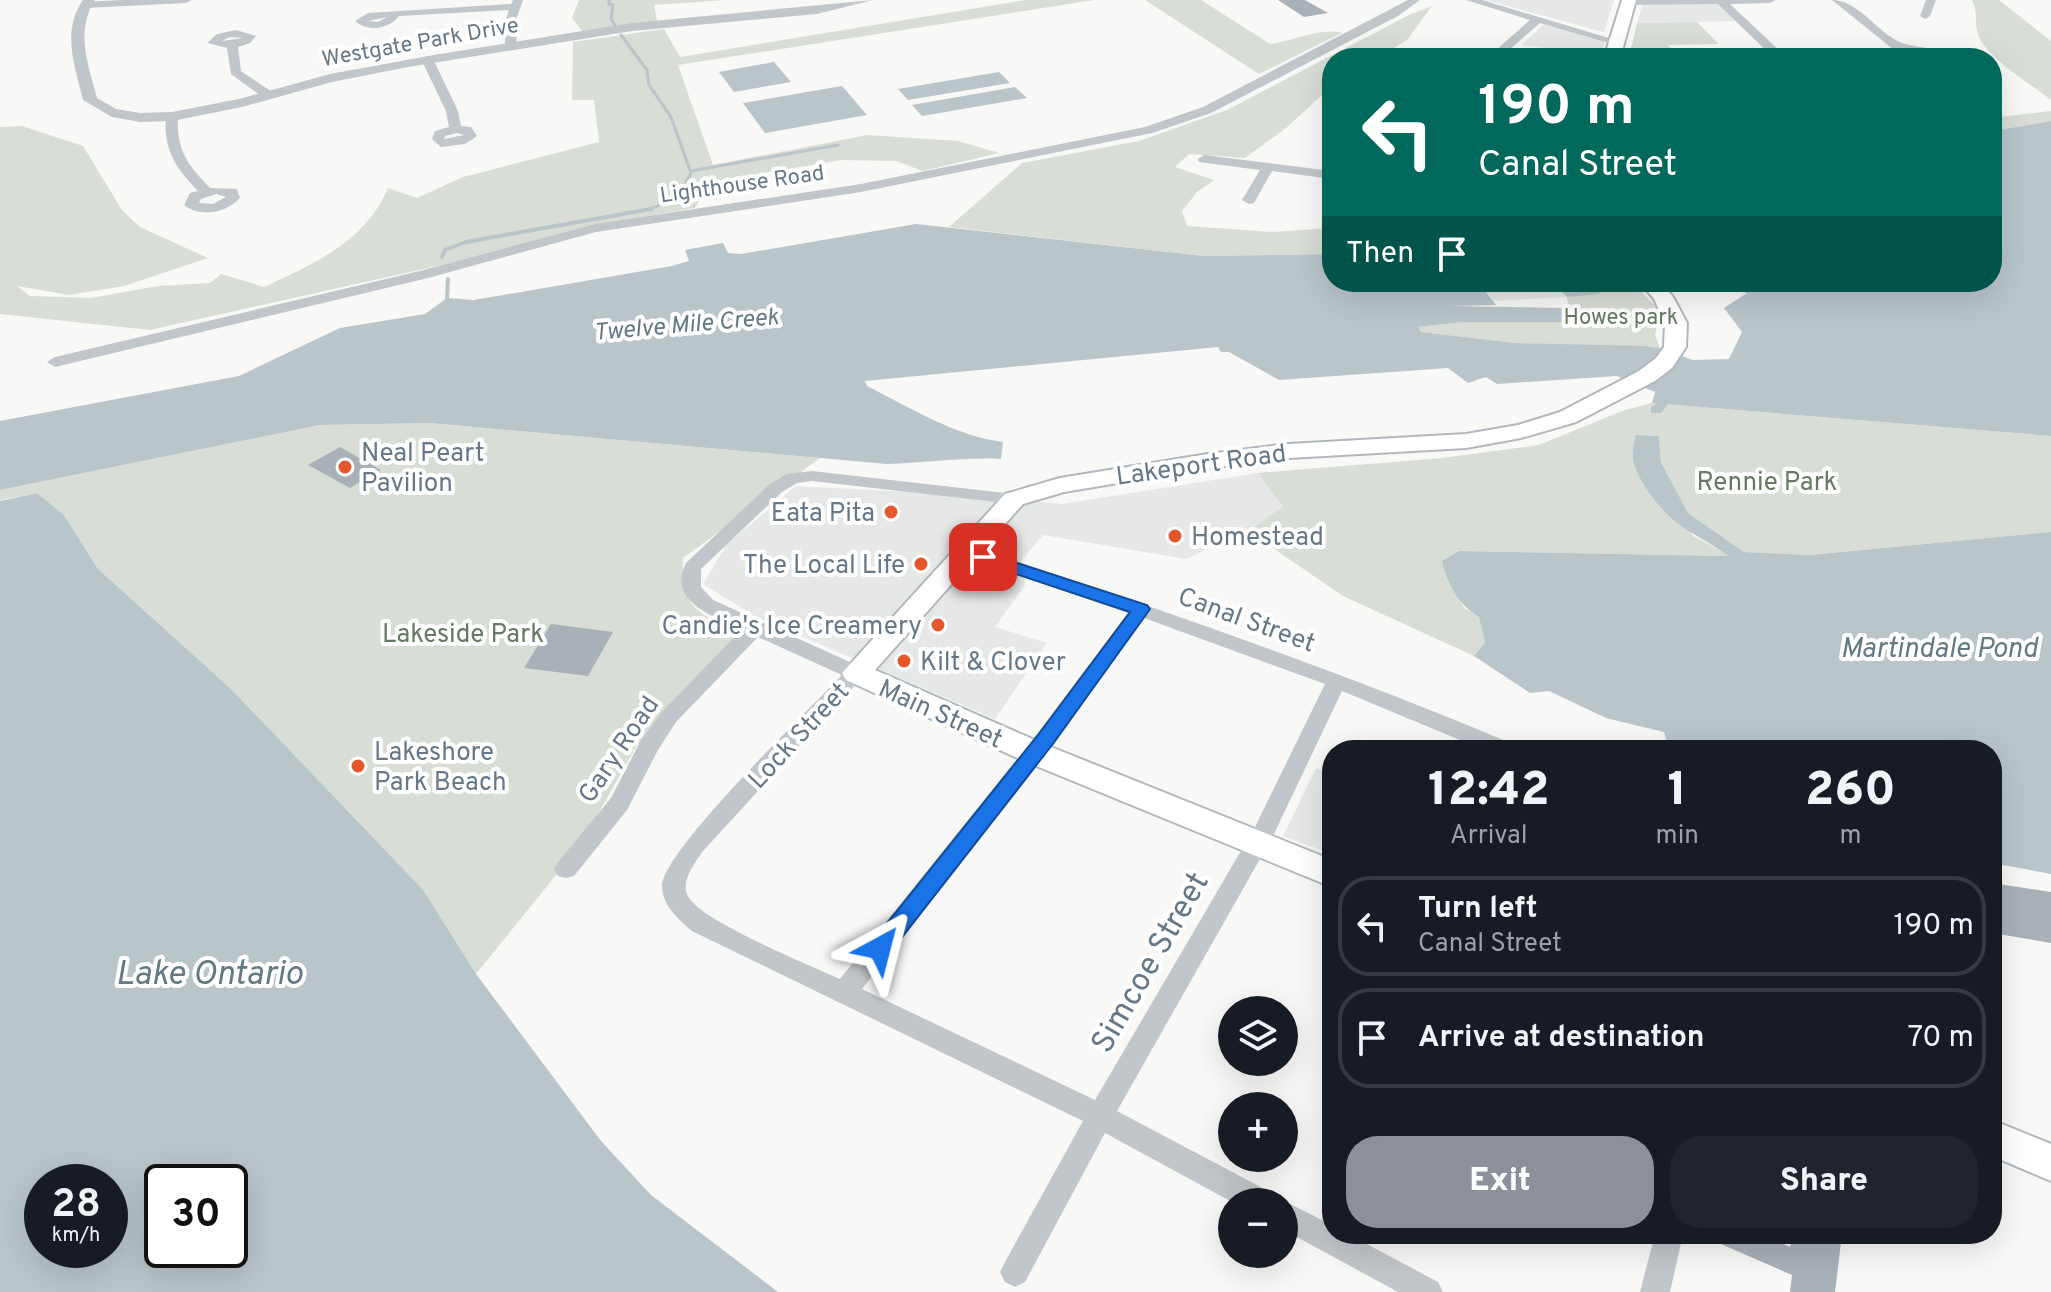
<!DOCTYPE html>
<meta charset="utf-8">
<style>
:root{--surface:#171b24;--page:#20242c;--text:#f1f3f6;--muted:#9ea1a6;--line:#363941;--accent:#8c9099}
body{margin:0;font-family:Overpass,sans-serif;background:var(--page);color:var(--text);height:100vh;display:flex;flex-direction:column;font-size:30px;white-space:nowrap}
*{box-sizing:border-box;margin:0}
p{font-size:26px;color:var(--muted)}
.icon{flex:none;width:44px;height:44px;fill:none;stroke:currentColor;stroke-width:2;stroke-linecap:round;stroke-linejoin:round}
.map{position:relative;flex:1;overflow:hidden}
.panel{position:absolute;left:1322px;top:740px;width:680px;height:504px;display:flex;flex-direction:column;background:var(--surface);border-radius:32px;box-shadow:0 8px 32px #0002}
.panel>*{flex:none}
.banner{position:absolute;left:1322px;top:48px;width:680px;height:244px;border-radius:32px;box-shadow:0 8px 32px #0002;background:#00695c;color:#fff;overflow:hidden}
.buttons{position:absolute;left:1218px;top:996px;display:grid;gap:16px}
.buttons a{display:grid;place-items:center;width:80px;height:80px;border-radius:50%;background:var(--surface);box-shadow:0 8px 32px #0002;font-size:40px}
.speed{position:absolute;left:24px;top:1164px;display:flex;gap:16px;font-size:40px;font-weight:700;text-align:center}
.speed>*{display:grid;place-content:center;width:104px;height:104px;border-radius:50%;background:var(--surface);box-shadow:0 8px 32px #0002;line-height:1}
.speed small{font-size:20px;font-weight:400}
.speed .limit{border:4px solid #111;border-radius:12px;background:#fff;color:#111}
.pin{position:absolute;display:grid;place-items:center;width:68px;height:68px;color:#fff;margin:-34px;border-radius:16px;box-shadow:0 4px 12px #0006}
.me{position:absolute;width:88px;margin:-44px;rotate:38deg;stroke-linejoin:round;filter:drop-shadow(0 0 6px #0008)}
.turn{display:flex;align-items:center;gap:28px;height:168px;padding:0 24px;font-size:36px}
.turn .icon{width:104px;height:104px;stroke-width:2.5}
.turn b{display:block;font-size:56px;line-height:68px}
.then{display:flex;align-items:center;height:76px;padding:0 24px;background:#0003;gap:16px;font-size:30px}
.eta{display:flex;justify-content:space-evenly;align-items:center;height:136px;text-align:center}
.eta b{font-size:48px;font-weight:800;line-height:56px}
.button{display:flex;gap:16px;margin-top:auto;padding:16px 24px}
.button a{flex:1;height:92px;border-radius:32px;background:var(--accent);color:#fff;font-size:32px;font-weight:800;line-height:92px;text-align:center}
.button a+a{background:var(--page);color:var(--text)}
ul{padding:0;list-style:none}
li{display:flex;align-items:center;gap:24px;height:100px;margin:0 16px 12px;padding:0 8px;border:4px solid var(--line);border-radius:32px}
li div{flex:1}
li b{display:block;font-size:30px}
li em{font-style:normal}
.map>svg:first-child{display:block}
</style>
<div class="map">
<svg width="2051" height="1292" viewBox="0 0 2051 1292">
<rect width="100%" height="100%" fill="#f8f8f6"/>
<g fill="#e6e7e7">
<path d="M1485,0H1614L1604,32Z"/>
<path d="M1644,0L1718,1L1739,21L1637,23Z"/>
<path d="M1544,24L1605,41L1601,55L1521,45Z"/>
<path d="M1552,282L1567,297L1494,301L1479,284Z"/>
<path d="M1258,473L1284,508L1245,532L1186,559L1043,535L1021,561L1025,585L995,627L1047,643L995,719L756,617L703,584L727,544L796,486L987,496L1061,504Z"/>
<path d="M1316,768L1332,774V854L1283,836Z"/>
</g>
<g fill="#d8ddd5">
<path d="M579,0H725L654,5L657,21L583,32L572,18Z"/>
<path d="M1026,0H1094L678,65L713,165L867,135L958,141L999,153L923,171L896,161L842,160L709,182L695,208L588,226L446,264L150,330L0,314V127L22,126L83,146L122,210L140,227L208,258L124,286L69,295L17,286L30,296L91,298L158,286L210,283L221,274L264,287C314,264 366,241 388,188L417,198L463,177L599,142L594,100H572L573,42L664,29L680,57Z"/>
<path d="M1145,0H1201L1270,44C1293,41 1322,27 1342,33L1259,74Z"/>
<path d="M1972,0H1999L2051,41V100C2031,84 1989,59 1979,37C1973,24 1979,12 1972,0Z"/>
<path d="M1432,6L1407,40L1378,58H1332V86L1286,128L1245,158L1189,154L1175,167L1214,180L1197,192L1182,211L1187,226L1273,232L1332,228V254L1204,256L949,227L1022,163L1139,141L1227,110L1409,15Z"/>
<path d="M1697,22L1719,44L1668,45L1679,58H1629L1637,23Z"/>
<path d="M2051,111V121L1992,131V118Z"/>
<path d="M1613,282H1632L1660,311L1655,335L1660,348L1516,343L1421,332L1417,327L1463,322H1571L1567,297L1601,292Z"/>
<path d="M1652,403L2051,436V532L1810,555L1744,552L1688,513L1661,462L1659,436L1636,435L1693,536L1731,556L1459,551L1442,561L1464,608L1479,616L1485,644L1474,656L1343,596L1248,531L1283,507L1258,473L1442,458L1539,445L1622,411Z"/>
<path d="M430,423L820,458L683,558C681,613 699,612 743,634L637,745L581,844L476,974L422,890L230,688L98,569L64,515L37,493L0,500V490L320,425Z"/>
</g>
<g fill="#b9c5c9" fill-rule="evenodd">
<path d="M774,62L791,82L734,92L719,72Z"/>
<path d="M999,72L1010,83L908,100L898,89Z"/>
<path d="M842,86L867,115L765,133L743,103Z"/>
<path d="M1015,87L1027,98L922,116L912,105Z"/>
<path d="M2051,121V436L1652,403L1655,392L1617,376L1497,384L1486,377L1468,383L1448,368L1279,380L1229,352H1221L1218,347L865,381L867,386C909,407 955,436 1003,442L1001,459C965,457 924,463 887,464L430,423L320,425L0,490V421L239,376L340,328L425,314L447,298L474,300L672,266L689,261L685,250L723,243L728,253L741,254L916,224L1204,256L1332,254V282H1496L1480,284L1496,305L1449,306L1570,308L1572,322H1463L1418,327L1421,332L1516,343L1644,346L1660,348L1693,360L1729,359L1742,332L1724,308L1747,293L1708,282H1992V131Z"/>
<path d="M1552,282H1613L1599,294L1567,297Z"/>
<path d="M1636,435L1659,436L1661,462L1688,513L1744,552L1810,555L2051,532V874L1992,863V750H1669L1664,732L1606,718L1549,691L1530,693L1474,656L1485,643L1479,617C1458,604 1448,585 1442,561L1459,551L1729,556C1693,531 1672,528 1646,488C1634,469 1629,457 1636,435Z"/>
<path d="M37,493L64,515L98,569L230,688L423,890L476,974L601,1141L651,1195L778,1292H0V501ZM42,1182H110V1250H42ZM162,1182H230V1250H162Z"/>
</g>
<g fill="none" stroke-linecap="round" stroke-linejoin="round">
<g stroke="#b9c5c9" stroke-width="3">
<path d="M609,0V4L613,5L611,19L615,25"/>
<path d="M621,35L647,70L649,85L671,117L691,173C680,196 664,207 640,211"/>
<path d="M691,171L838,145"/>
</g>
<g stroke="#b9c5c9" stroke-width="4">
<path d="M442,257L445,250L466,242L651,209"/>
<path d="M447,298L448,279"/>
</g>
<path fill="#b9c5c9" fill-rule="evenodd" d="M1660,401L1665,402L1667,405L1661,413H1651V407Z"/>
</g>
<g fill="#a8b1b7">
<path d="M1278,0H1305L1328,13L1304,17Z"/>
<path d="M340,447L381,470L350,488L308,465Z"/>
<path d="M551,624L613,632L588,676L524,668Z"/>
<path d="M1992,883L2051,892V943L1992,933Z"/>
<path d="M1698,1234H1761L1790,1247L1793,1234H1842L1835,1292H1790L1792,1275Z"/>
</g>
<g fill="none" stroke-linecap="round" stroke-linejoin="round">
<g stroke="#b1b8bd" stroke-width="4">
<g id="secondary">
<path d="M1622,0H1636L1620,58H1604Z"/>
<path d="M1640,282H1661L1673,297L1687,323L1686,347L1672,368L1655,381L1576,422L1521,438L1466,448L1289,458L1208,468L1064,492L1023,504L875,670L1046,745L1332,860V887L1024,761L846,680L842,673L1005,494L1060,478L1208,454L1289,444L1466,434L1518,425L1560,412L1639,371L1656,358L1664,347L1665,323L1654,299Z"/>
<path d="M1992,1120L2051,1144V1181L1992,1156Z"/>
</g>
</g>
<g fill="#c1c6ca" fill-rule="evenodd">
<path d="M122,0H191L186,3L85,8L80,5L85,2Z"/>
<path d="M513,0H523L515,23L517,47L511,50L505,47V23L509,10L399,16C388,30 368,32 355,21L368,13L511,4ZM387,17L378,22L368,21Z"/>
<path d="M1408,0H1420L1398,16L1211,113L1152,133L861,192L596,232L428,278L55,367L47,362L55,357L420,271L595,224L861,184L1145,127L1203,107Z"/>
<path d="M1466,0H1482L1622,42L1616,45L1540,23L1500,58H1487L1530,20Z"/>
<path d="M1624,0H1775L1770,3L1730,4L1787,58H1774L1718,4L1628,5L1624,4Z"/>
<path d="M1832,0C1856,0 1874,27 1894,39C1910,50 1933,43 1947,58L1909,51L1917,58H1904Z"/>
<path d="M1926,0H1936L1930,16L1925,19L1920,16Z"/>
<path d="M236,30L256,36L250,43L238,47L241,71L272,92V98H264L231,74L227,48L207,43L217,34ZM230,37L243,38L222,41Z"/>
<path d="M427,56L433,59L458,111L461,126L471,127L477,136L465,144L441,147L432,139L435,131L449,127L446,111L421,59ZM457,133L464,135L444,139L445,136Z"/>
<path d="M172,113L178,117C176,150 188,165 210,188L237,189L240,198C226,213 201,218 184,205L190,193L198,191C176,168 163,150 166,117ZM216,194L226,197L213,204L199,203L201,199Z"/>
<path d="M1204,155L1332,171V179L1272,171L1254,203L1249,204L1242,200L1260,170L1199,162L1198,159Z"/>
<path d="M812,471L1014,494L1023,499L1014,504L812,481L797,483L782,492L701,569V587L713,600L863,668L866,673L703,851C695,863 680,881 688,896C700,921 810,965 840,979L1037,734L1128,613L958,555L956,551L958,547H972C1154,607 1335,669 1513,744L1516,750H1484L1342,691L1273,836L1117,1111L1270,1192L1274,1202H1232L1105,1133L1025,1282L1015,1287L1005,1282L1000,1272L1005,1262L1083,1121L692,931C679,920 662,905 662,886C663,850 810,709 842,675L758,637L676,722L658,750L627,810L574,876L566,878L558,876L554,869L558,862L611,798L641,740L662,712L742,629C715,617 666,602 686,563L770,484L787,474ZM1144,618L1325,684L1255,827L1095,1100L862,989L1053,746Z"/>
<path d="M1284,1201L1332,1225V1234H1348L1438,1282L1443,1292H1398L1284,1230Z"/>
<path d="M1655,1234H1683L1670,1292H1640Z"/>
</g>
<path fill="#c1c6ca" fill-rule="evenodd" d="M83,0H95C75,31 88,64 97,98L116,109L140,113L172,112L239,99L330,74L434,55L632,23L873,0L817,14L632,31L408,67L332,82L242,107L172,121L140,122L112,117L83,100C75,66 61,32 83,0Z"/>
<use href="#secondary" fill="#fff" fill-rule="evenodd"/>
</g>
<path fill="#1a73e8" stroke="#114b97" stroke-width="2" d="M983,552L1147,605L1150,609L1052,745L888,955L880,957L872,955L869,948L872,942L1038,735L1130,612L977,561L975,557L977,553Z"/>
<g fill="#e4562b" stroke="#fff" stroke-width="3">
<circle cx="345" cy="467" r="8"/>
<circle cx="891" cy="512" r="8"/>
<circle cx="1175" cy="536" r="8"/>
<circle cx="921" cy="564" r="8"/>
<circle cx="938" cy="625" r="8"/>
<circle cx="904" cy="661" r="8"/>
<circle cx="358" cy="766" r="8"/>
</g>
<g text-anchor="middle" stroke-width="8" stroke-linejoin="round" paint-order="stroke">
<g font-size="22" fill="#677987" stroke="#fff">
<text transform="translate(420 41) rotate(-10)" y="8">Westgate Park Drive</text>
<text transform="translate(742 183) rotate(-8)" y="8">Lighthouse Road</text>
</g>
<g font-size="22" fill="#667962" stroke="#fff">
<text x="1621" y="324">Howes park</text>
</g>
<g font-size="24" font-style="italic" fill="#637a82" stroke="#fff">
<text transform="translate(686 324) rotate(-5)" y="8">Twelve Mile Creek</text>
</g>
<g font-size="26" fill="#677987" stroke="#fff" text-anchor="start">
<text x="361" y="461">Neal Peart<tspan x="361" dy="30">Pavilion</tspan></text>
<text x="875" y="521" text-anchor="end">Eata Pita</text>
<text x="1191" y="545">Homestead</text>
<text x="905" y="573" text-anchor="end">The Local Life</text>
<text x="922" y="634" text-anchor="end">Candie's Ice Creamery</text>
<text x="920" y="670">Kilt &amp; Clover</text>
<text x="374" y="760">Lakeshore<tspan x="374" dy="30">Park Beach</tspan></text>
</g>
<g font-size="26" fill="#677987" stroke="#fff">
<text transform="translate(1201 464) rotate(-8)" y="9">Lakeport Road</text>
<text transform="translate(1247 619) rotate(20)" y="9">Canal Street</text>
<text transform="translate(941 713) rotate(24)" y="9">Main Street</text>
<text transform="translate(798 735) rotate(-47)" y="9">Lock Street</text>
<text transform="translate(618 749) rotate(-56)" y="9">Gary Road</text>
</g>
<g font-size="26" fill="#667962" stroke="#fff">
<text x="1767" y="490">Rennie Park</text>
<text x="463" y="642">Lakeside Park</text>
</g>
<g font-size="28" font-style="italic" fill="#637a82" stroke="#fff">
<text x="1939" y="657">Martindale Pond</text>
</g>
<g font-size="32" fill="#677987" stroke="#fff">
<text transform="translate(1149 962) rotate(-60)" y="11">Simcoe Street</text>
</g>
<g font-size="34" font-style="italic" fill="#637a82" stroke="#fff">
<text x="209" y="984">Lake Ontario</text>
</g>
</g>
</svg>
<div class="buttons">
<a><svg class="icon" aria-label="layers" viewBox="0 0 24 24"><path d="M12 4l9 5-9 5-9-5zM3 14l9 5 9-5"/></svg></a>
<a>+</a>
<a>−</a>
</div>
<div class="speed"><div>28<small>km/h</small></div><div class="limit">30</div></div>
<div class="pin" style="left:983px;top:557px;background:#d93025"><svg class="icon" aria-label="arrive" viewBox="0 0 24 24"><path d="M6 21V4h12l-3 4 3 4H6"/></svg></div>
<svg class="me" style="left:880px;top:948px" viewBox="-20 -20 40 40"><path d="M0-17L14 15 0 8-14 15z" fill="#1a73e8" stroke="#fff" stroke-width="4"/></svg>
<div class="banner">
<div class="turn"><svg class="icon" aria-label="left" viewBox="0 0 24 24"><path d="M17 20v-9H6M10 6l-5 5 5 5"/></svg><div><b>190 m</b>Canal Street</div></div>
<div class="then">Then<svg class="icon" aria-label="arrive" viewBox="0 0 24 24"><path d="M6 21V4h12l-3 4 3 4H6"/></svg></div>
</div>
<section class="panel">
<div class="eta">
<div><b>12:42</b><p>Arrival</p></div>
<div><b>1</b><p>min</p></div>
<div><b>260</b><p>m</p></div>
</div>
<ul>
<li><svg class="icon" aria-label="left" viewBox="0 0 24 24"><path d="M17 20v-9H6M10 6l-5 5 5 5"/></svg><div><b>Turn left</b><p>Canal Street</p></div><em>190 m</em></li>
<li><svg class="icon" aria-label="arrive" viewBox="0 0 24 24"><path d="M6 21V4h12l-3 4 3 4H6"/></svg><div><b>Arrive at destination</b></div><em>70 m</em></li>
</ul>
<div class="button"><a>Exit</a><a>Share</a></div>
</section>
</div>
